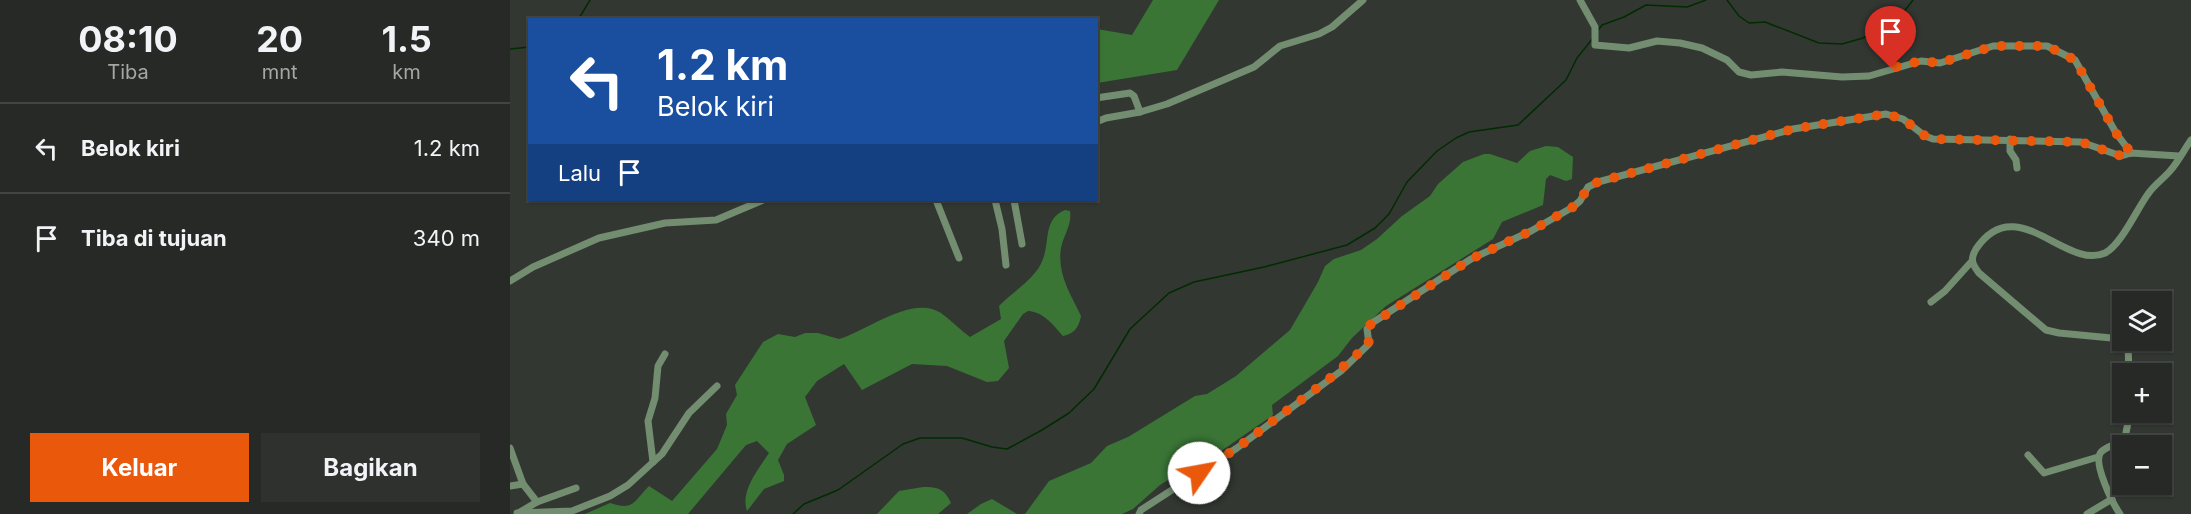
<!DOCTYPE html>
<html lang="id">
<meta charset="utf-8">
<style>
:root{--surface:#262926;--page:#2e312e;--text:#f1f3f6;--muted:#a4a6a7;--line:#424543;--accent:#ea580c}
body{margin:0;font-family:Inter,sans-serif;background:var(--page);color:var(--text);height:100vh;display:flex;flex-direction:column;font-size:22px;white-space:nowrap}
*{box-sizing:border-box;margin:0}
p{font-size:20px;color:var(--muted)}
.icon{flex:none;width:33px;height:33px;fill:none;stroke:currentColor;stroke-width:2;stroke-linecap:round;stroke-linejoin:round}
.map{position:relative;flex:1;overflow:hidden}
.sheet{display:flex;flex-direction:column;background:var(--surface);width:510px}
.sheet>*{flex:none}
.guide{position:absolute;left:18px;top:18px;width:570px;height:183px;border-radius:0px;box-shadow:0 2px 4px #0004,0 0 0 2px var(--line);background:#1a4fa0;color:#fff;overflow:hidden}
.buttons{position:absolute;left:1602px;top:291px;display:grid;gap:12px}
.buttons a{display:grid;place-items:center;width:60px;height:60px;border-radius:0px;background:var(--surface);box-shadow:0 2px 4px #0004,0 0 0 2px var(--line);font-size:30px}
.pin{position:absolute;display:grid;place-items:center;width:51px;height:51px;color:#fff;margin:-62px -26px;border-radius:50% 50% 50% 0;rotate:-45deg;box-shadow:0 0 6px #0007}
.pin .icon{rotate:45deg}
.me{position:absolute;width:66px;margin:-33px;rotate:57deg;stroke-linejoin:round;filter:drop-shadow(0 0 4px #0008)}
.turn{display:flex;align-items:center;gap:21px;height:126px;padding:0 30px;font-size:27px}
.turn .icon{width:78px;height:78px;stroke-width:2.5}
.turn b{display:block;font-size:42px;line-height:51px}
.then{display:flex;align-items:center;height:57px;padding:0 30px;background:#0003;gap:12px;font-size:22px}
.eta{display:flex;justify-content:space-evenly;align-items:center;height:102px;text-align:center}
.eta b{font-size:36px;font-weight:700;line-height:42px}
.primary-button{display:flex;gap:12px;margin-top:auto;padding:12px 30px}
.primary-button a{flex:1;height:69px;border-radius:0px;background:var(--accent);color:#fff;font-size:24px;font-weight:700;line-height:69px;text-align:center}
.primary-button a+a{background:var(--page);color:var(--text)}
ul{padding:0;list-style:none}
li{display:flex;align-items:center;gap:18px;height:90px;padding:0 30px;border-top:2px solid var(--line)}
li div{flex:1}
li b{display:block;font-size:22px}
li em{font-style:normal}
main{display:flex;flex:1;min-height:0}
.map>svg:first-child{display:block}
</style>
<main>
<section class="sheet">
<div class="eta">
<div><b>08:10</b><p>Tiba</p></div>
<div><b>20</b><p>mnt</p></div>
<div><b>1.5</b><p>km</p></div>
</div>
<ul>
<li><svg class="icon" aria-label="left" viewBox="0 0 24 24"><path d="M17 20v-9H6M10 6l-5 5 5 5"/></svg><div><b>Belok kiri</b></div><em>1.2 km</em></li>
<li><svg class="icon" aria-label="arrive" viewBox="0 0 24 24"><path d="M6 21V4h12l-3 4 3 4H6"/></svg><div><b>Tiba di tujuan</b></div><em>340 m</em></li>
</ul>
<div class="primary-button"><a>Keluar</a><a>Bagikan</a></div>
</section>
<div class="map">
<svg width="1681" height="514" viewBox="0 0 1681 514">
<rect width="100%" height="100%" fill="#323732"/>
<g fill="#3a7536">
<path d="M643,0H709L667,70L587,83V29L622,35Z"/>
<path d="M1036,146L1048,147L1063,157L1062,179L1056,181L1040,175L1036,179L1033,205L992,222L983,239L876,306L842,338L828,356L762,405L763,415L701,458L686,463L650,485L623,509L612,514H515L539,481L581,463L597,446L618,437L685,396L697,394L726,376L780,330L808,282L815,266L824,259L851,250L867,239L892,216L920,196L928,184L953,162L974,154H980L1007,163L1020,151Z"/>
<path d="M555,210L560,211C562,225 554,234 551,248C547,274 560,293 571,316C569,327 564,334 553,336C543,325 534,312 518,311L513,314L494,341L499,368L488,381L477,382L437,366L402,364L352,390L334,364L307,381L295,397L306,425L277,444L268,460L274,475V481L254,489L237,511C230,491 248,470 259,453L247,441L236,445L178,514H75L100,503C124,511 123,502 139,486L162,501L207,449L217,425L216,414L227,395L225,385L253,342L268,334L285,337L295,333H308L329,339C356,331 403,294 431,313C441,320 450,330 460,337L491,319L489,306C503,291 526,279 533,259C540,241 533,219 555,210Z"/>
<path d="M413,487C429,487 434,489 441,503L428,514H367L389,491Z"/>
<path d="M482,499L507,514H457L471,504Z"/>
</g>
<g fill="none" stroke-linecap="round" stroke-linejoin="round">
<g stroke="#002c00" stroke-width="1.5">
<path d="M1217,0L1229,16L1239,23L1255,22L1309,43L1332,44L1353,38L1389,18L1403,0"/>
<path d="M68,20L80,0"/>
<path d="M1089,29L1092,25L1114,17L1136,5L1177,7L1196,0"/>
<path d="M0,49L20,47"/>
<path d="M283,514L294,504L328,490L393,444L410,438H452L482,447L497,449L532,430L559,413L584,389L620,329L659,293L684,282L754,267L837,245L865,228L879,214L897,182L927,151L946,138L959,132L1008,125L1056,80L1067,58L1083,38"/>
</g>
<g stroke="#738d71" stroke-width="7">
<path d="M1070,0L1085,27V45L1119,48L1147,41L1170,43L1192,48L1217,60L1229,72L1241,75L1272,72L1332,77L1359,76L1411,61L1430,63L1483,46H1537L1565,60L1606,133L1621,153"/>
<path d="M586,98L620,93L624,96L630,112L657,104L744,67L770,46L809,34L822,27L853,0"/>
<path d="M586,122L596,118L630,112"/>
<path d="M1500,139V151L1506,160L1507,168"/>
<path d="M426,200L449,258"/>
<path d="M485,200L492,229L496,265"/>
<path d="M504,200L512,244"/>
<path d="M0,281L23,267L89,238L155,223L206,220L253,200"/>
<path d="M1421,302L1435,291L1462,261"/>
<path d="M1612,339L1549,333L1536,330L1469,273C1462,264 1460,259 1466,249C1506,189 1556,271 1595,253C1611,245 1627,209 1638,194C1644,185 1653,179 1660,171C1668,162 1674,150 1681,140"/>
<path d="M1615,340L1618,345L1619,374"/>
<path d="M0,448L13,484L27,502"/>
<path d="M1518,455L1534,473L1588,457"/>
<path d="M143,462L138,421L145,398L148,366L155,354"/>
<path d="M0,486L13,484"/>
<path d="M10,512L27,502L66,488"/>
<path d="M7,513L62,511L100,496L118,485L152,454L179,413L207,386"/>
<path d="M629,514L631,510L727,448L831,371L859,344L857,329L862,323L961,259L1021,231L1063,207L1070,201L1078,187L1088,182L1283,129L1376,114L1393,119L1415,136L1423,139L1571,142L1611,156L1621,153L1669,156"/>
<path d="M1577,514L1602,499"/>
<path d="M1610,514C1603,504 1582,462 1591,452C1597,446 1608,445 1615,438L1620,412"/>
</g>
</g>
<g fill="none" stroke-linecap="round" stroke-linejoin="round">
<path stroke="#ea580c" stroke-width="10" stroke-dasharray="0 18" d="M689,473L727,448L819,379L859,344L857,331L860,325L961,259L1021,231L1063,207L1070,201L1078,187L1088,182L1283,129L1376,114L1393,119L1415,136L1423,139L1571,142L1611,156L1621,153L1606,133L1565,60L1537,46H1484L1430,63L1411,61L1381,68"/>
</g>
</svg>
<div class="buttons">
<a><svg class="icon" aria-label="layers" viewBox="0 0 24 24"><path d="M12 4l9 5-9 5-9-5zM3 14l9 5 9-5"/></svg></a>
<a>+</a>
<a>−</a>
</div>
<div class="pin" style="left:1381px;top:68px;background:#d93025"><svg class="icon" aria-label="arrive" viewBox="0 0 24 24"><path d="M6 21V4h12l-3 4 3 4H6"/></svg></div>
<svg class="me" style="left:689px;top:473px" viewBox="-20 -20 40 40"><circle r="19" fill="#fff"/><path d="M0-13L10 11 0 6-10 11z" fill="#ea580c"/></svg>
<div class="guide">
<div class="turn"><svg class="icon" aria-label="left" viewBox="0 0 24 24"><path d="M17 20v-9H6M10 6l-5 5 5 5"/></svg><div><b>1.2 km</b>Belok kiri</div></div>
<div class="then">Lalu<svg class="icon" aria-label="arrive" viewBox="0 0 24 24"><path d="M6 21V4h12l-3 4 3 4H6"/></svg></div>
</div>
</div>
</main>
